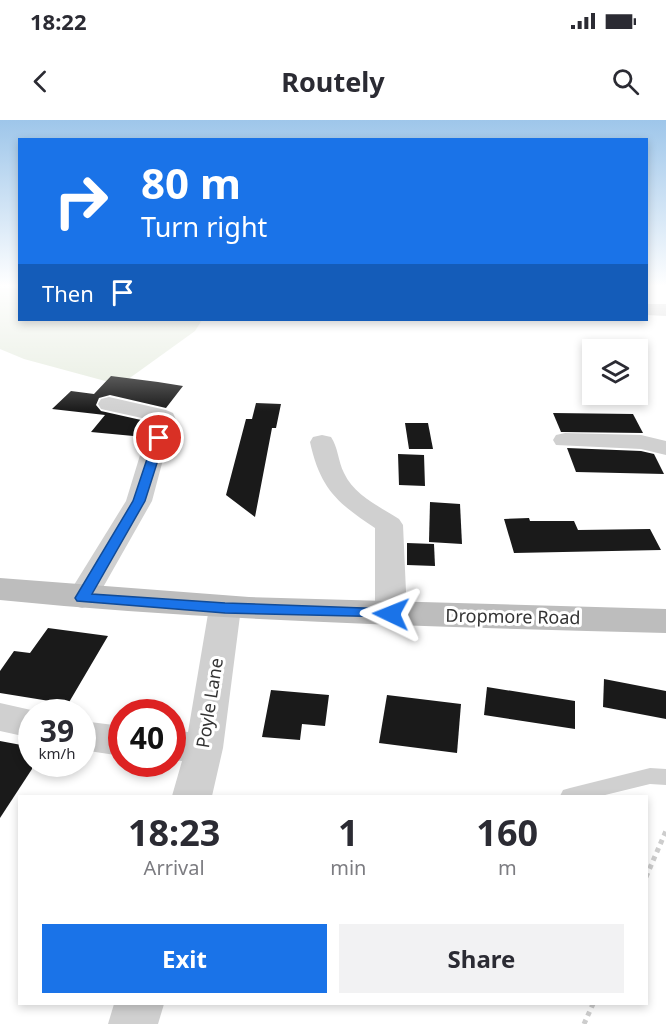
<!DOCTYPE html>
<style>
:root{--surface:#fff;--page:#f2f2f3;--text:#2b2b33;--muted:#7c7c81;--accent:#1a73e8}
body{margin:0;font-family:"Noto Sans",sans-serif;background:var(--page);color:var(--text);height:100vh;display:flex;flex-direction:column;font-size:22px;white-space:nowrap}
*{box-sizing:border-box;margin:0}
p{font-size:20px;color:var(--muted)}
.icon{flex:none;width:33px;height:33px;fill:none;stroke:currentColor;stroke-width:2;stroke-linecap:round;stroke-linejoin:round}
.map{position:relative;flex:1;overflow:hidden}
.details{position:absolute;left:18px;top:675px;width:630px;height:210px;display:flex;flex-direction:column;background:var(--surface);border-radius:0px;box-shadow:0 3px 9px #0003}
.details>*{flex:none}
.top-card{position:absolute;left:18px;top:18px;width:630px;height:183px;border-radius:0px;box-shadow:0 3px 9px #0003;background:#1a73e8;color:#fff;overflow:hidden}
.tools{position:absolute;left:582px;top:219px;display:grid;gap:12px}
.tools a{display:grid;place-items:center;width:66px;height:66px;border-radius:0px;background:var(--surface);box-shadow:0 3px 9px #0003;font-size:30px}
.speed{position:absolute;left:18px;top:579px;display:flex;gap:12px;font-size:30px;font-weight:700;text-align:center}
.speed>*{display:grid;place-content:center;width:78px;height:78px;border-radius:50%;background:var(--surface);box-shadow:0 3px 9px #0003;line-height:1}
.speed small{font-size:15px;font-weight:400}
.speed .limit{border:9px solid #d22;background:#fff;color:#111}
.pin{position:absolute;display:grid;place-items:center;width:51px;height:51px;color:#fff;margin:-26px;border:3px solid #fff;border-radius:50%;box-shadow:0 2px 6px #0007}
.me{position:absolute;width:66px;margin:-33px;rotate:272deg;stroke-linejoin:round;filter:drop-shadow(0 0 4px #0008)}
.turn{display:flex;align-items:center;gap:21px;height:126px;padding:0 24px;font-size:27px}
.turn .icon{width:78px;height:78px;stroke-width:2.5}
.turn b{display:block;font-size:42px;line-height:51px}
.then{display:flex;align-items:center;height:57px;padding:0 24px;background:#0003;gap:12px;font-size:22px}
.eta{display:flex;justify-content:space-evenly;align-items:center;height:102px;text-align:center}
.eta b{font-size:36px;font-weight:700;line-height:42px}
.action{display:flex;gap:12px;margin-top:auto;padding:12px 24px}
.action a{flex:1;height:69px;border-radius:0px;background:var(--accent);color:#fff;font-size:24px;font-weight:700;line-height:69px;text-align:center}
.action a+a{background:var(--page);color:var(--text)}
.status{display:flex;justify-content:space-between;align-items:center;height:42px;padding:0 30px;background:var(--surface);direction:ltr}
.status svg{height:16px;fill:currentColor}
header{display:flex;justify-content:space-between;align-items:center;height:78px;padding:0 24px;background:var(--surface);font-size:27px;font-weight:700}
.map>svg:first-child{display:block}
</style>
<div class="status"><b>18:22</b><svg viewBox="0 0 49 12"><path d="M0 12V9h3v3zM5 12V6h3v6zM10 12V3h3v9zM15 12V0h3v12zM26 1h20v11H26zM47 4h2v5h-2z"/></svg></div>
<header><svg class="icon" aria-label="back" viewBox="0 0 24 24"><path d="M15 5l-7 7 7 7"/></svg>Routely<svg class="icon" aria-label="search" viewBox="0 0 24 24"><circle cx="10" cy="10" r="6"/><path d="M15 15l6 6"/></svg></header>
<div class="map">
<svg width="666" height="904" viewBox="0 0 666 904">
<rect width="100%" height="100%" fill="#fff"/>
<path fill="#e6ecdf" d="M0,165H19L20,200H202L195,211L120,265L24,239L0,229Z"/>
<g fill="#1a1a1a">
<path d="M111,256L158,262L183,266L166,288L110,275L99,278L96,285L101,291L150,302L151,304L144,317L91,312L105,295L52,289L71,271L94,274Z"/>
<path d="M256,283L281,284L276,308H272L255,397L226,375L246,299H252Z"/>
<path d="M553,293L633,294L643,313L561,312Z"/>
<path d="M405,303H428L433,329H409Z"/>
<path d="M567,328L641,331L654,334L664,354L576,352Z"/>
<path d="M398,334L424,335L425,366L399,365Z"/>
<path d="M430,382L460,384L462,424L429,422Z"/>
<path d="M529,398L530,401H574L578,410L650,409L661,430L514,433L504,399Z"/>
<path d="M407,423L434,424L435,446L407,445Z"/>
<path d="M48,508L108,516L68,584L0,573V551L14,531L30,533Z"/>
<path d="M604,559L666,571V599L603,587Z"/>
<path d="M487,567L575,581V609L484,595Z"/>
<path d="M271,570L329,575L325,606L302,604L300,620L262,617Z"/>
<path d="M387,575L461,584L457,633L379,623Z"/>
<path d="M0,621L32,627V649L0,698Z"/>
</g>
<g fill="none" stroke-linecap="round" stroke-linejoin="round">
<g stroke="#cdcdcd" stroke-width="5" stroke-dasharray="4.5 4.5" stroke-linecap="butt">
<path d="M646,757L666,711"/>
<path d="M584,904L593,884"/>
</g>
<path fill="#d0d0d0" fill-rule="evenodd" d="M650,648L666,649V665L650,664L601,676H560L563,670L570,668Z"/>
<g fill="#d0d0d0" fill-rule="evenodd">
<path d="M646,184H666V196L646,195Z"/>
<path d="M109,277L166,290L173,293L178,304L165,332L152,381L93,485L82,488L71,485L66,478L126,381L141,332L154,304L151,300L101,289L98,284L101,279Z"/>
<path d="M565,313L641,315L666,321V335L641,329L556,325L553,320L556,315Z"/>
<path d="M322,315L331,317C338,327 338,341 344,353C354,375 380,387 399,399L403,405L407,494L402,502L391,505L380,502L375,494V408C337,383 320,368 310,322L313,317Z"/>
<path d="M225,478L236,481L241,488L223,628L212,676H172L182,641L172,640V610L188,612L209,488L214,481Z"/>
<path d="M0,583L40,592H32V618L0,611Z"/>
<path d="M82,601L122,606V636L82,630Z"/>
<path d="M114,884H164L158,904H108Z"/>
</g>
<path fill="#bdbdbd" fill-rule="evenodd" d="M0,458L249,477L666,489V513C444,507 222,502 0,480Z"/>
</g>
<linearGradient id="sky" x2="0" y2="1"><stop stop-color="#9ec6ea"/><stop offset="0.57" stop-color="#fff"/><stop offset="1" stop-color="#fff" stop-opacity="0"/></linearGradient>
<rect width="666" height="291" fill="url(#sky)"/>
<path fill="#1a73e8" stroke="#114b97" stroke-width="1.5" d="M159,315L165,318L145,381L92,474L225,483L391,489L396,491L398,494L396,497L225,493L77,481L75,478L133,381L154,318Z"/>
<g text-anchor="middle" stroke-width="6" stroke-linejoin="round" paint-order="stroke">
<g font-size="18" fill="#333" stroke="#fff">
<text transform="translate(513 497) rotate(1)" y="6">Dropmore Road</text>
<text transform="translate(210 583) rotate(-81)" y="6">Poyle Lane</text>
</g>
</g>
</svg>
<div class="tools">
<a><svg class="icon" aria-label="layers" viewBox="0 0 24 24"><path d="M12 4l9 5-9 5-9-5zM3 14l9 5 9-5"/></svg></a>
</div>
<div class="speed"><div>39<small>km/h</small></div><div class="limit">40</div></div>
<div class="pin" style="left:159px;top:318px;background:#d93025"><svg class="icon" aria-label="arrive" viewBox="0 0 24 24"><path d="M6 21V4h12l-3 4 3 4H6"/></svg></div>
<svg class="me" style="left:391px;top:494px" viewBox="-20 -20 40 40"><path d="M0-17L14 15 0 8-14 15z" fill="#1a73e8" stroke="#fff" stroke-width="4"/></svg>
<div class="top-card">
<div class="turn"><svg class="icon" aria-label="right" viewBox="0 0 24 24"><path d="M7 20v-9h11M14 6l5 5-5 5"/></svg><div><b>80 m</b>Turn right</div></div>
<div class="then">Then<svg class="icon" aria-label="arrive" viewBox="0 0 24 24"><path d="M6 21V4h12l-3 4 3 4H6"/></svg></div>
</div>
<section class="details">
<div class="eta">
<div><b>18:23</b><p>Arrival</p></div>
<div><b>1</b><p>min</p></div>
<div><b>160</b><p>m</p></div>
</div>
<div class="action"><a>Exit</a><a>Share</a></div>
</section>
</div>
